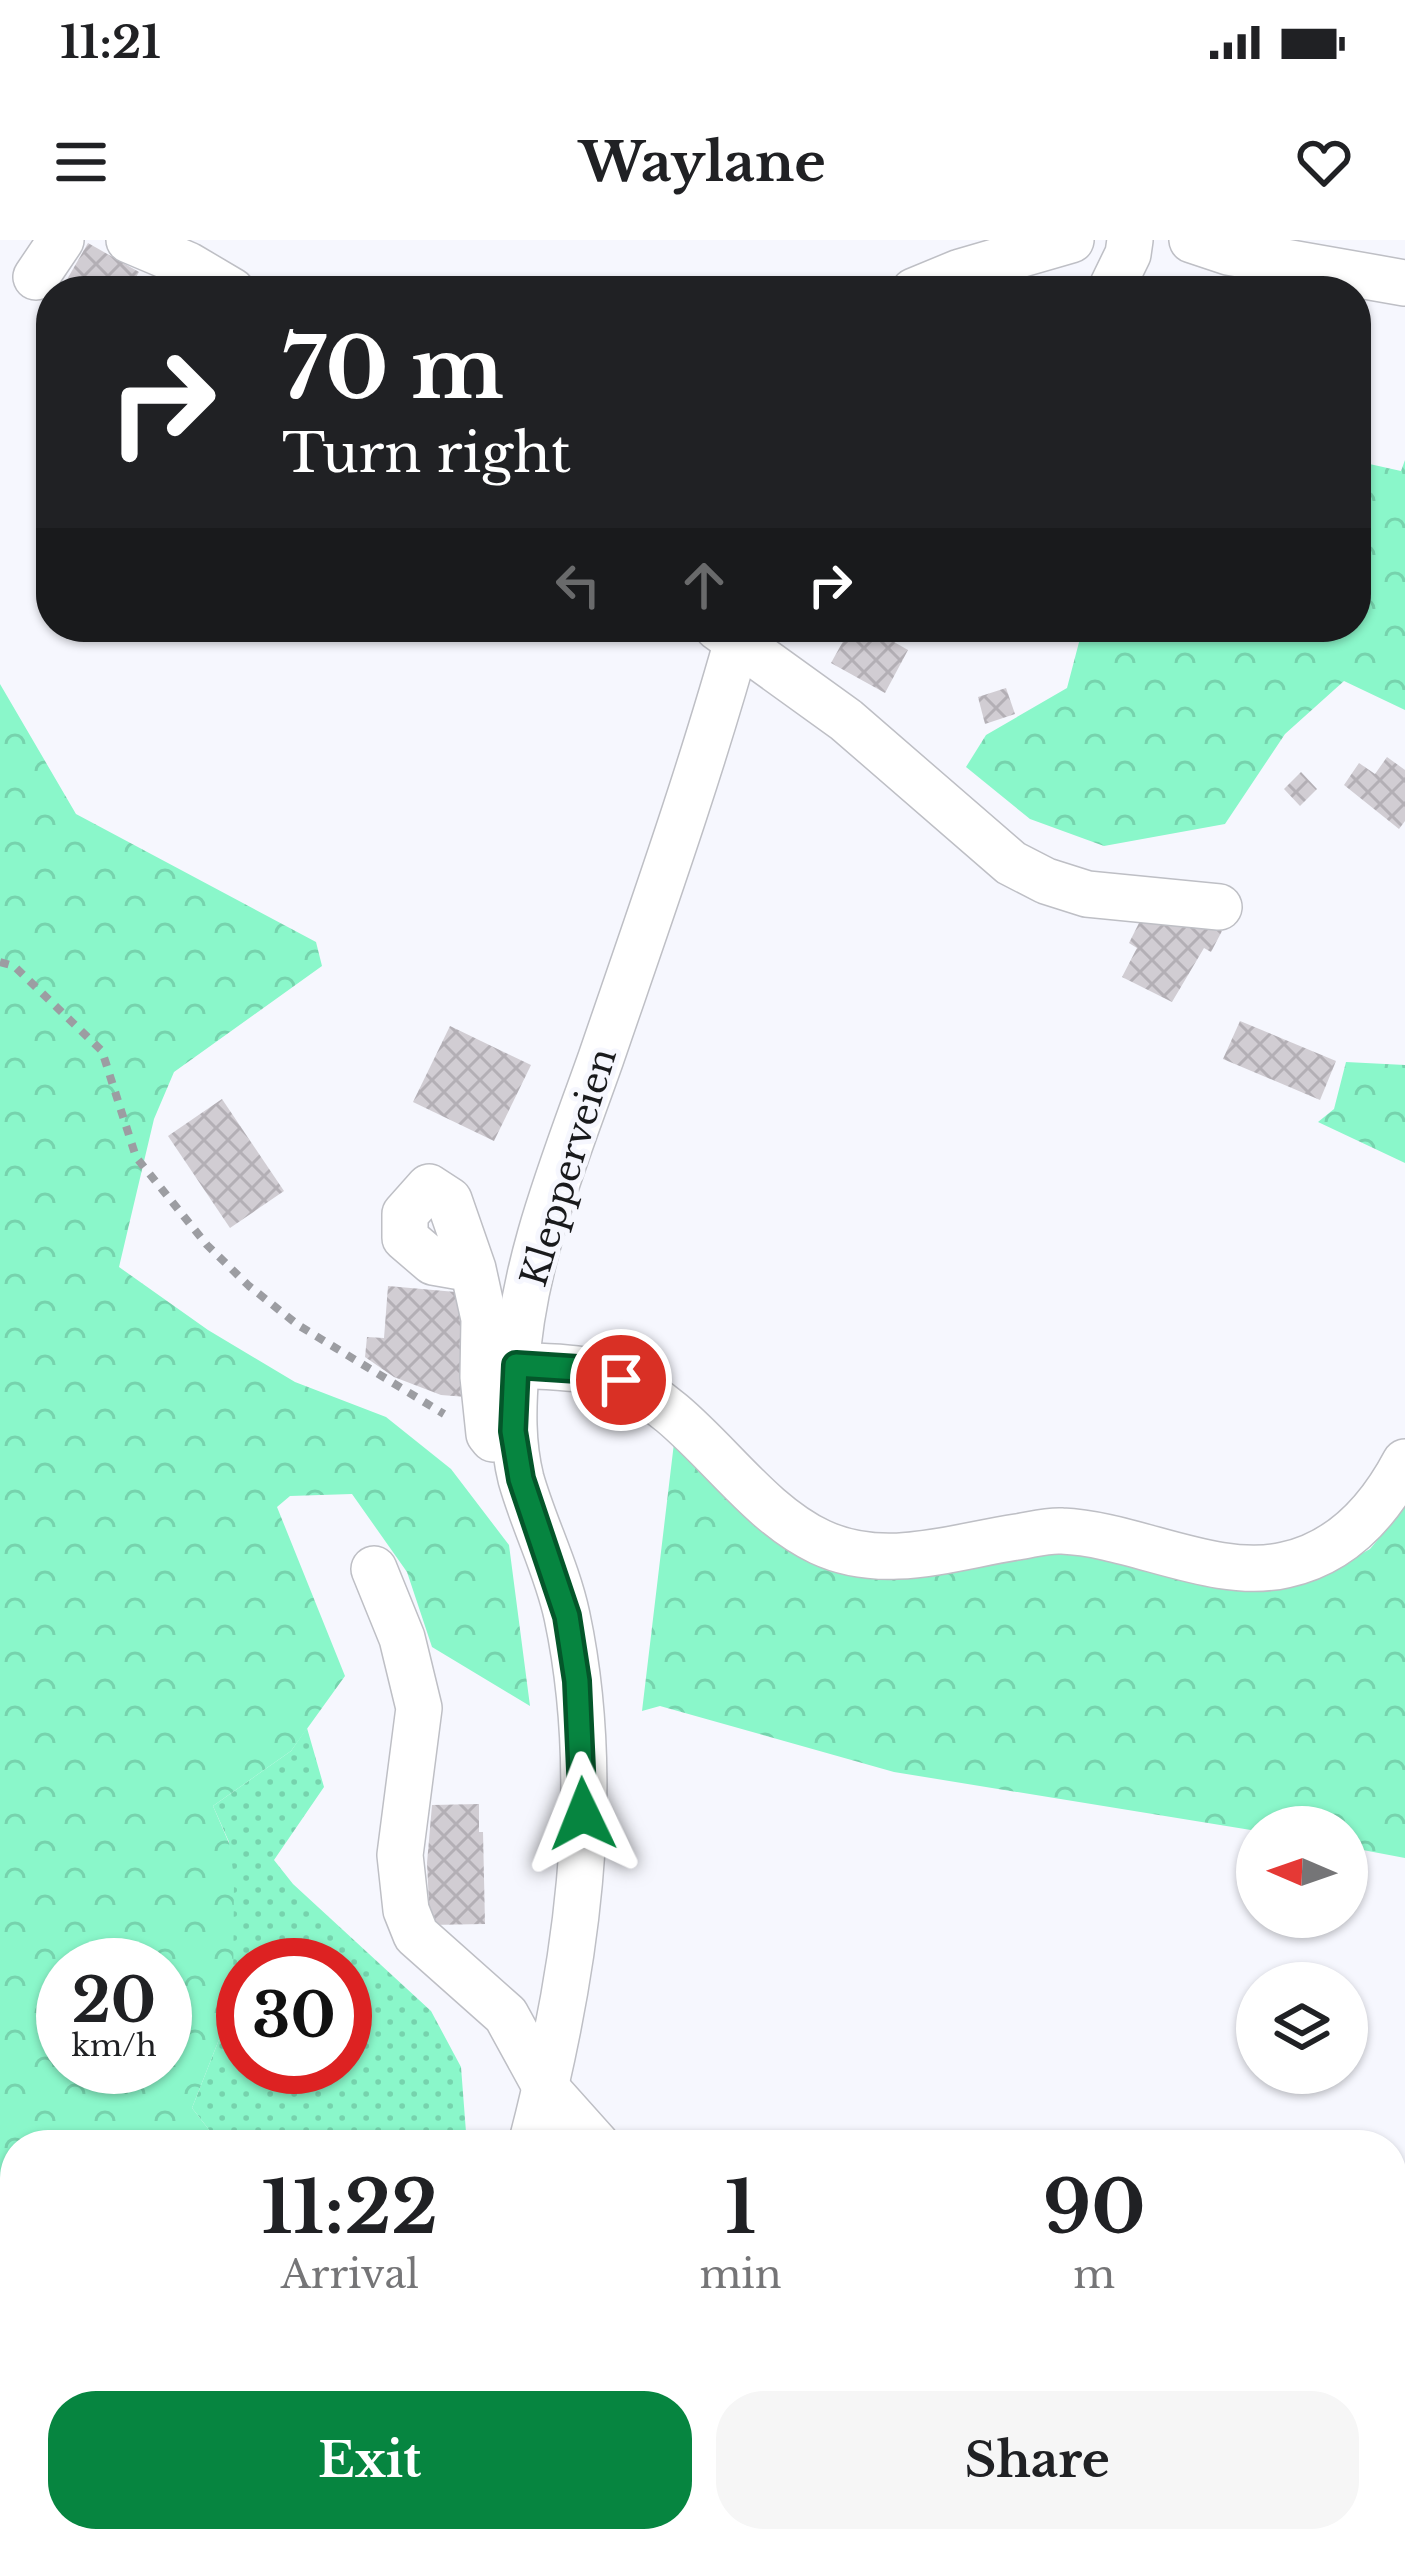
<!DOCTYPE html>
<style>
:root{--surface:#fff;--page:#f6f6f6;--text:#202124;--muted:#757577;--accent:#068540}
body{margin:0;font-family:"Libre Baskerville",serif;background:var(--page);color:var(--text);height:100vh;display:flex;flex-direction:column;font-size:45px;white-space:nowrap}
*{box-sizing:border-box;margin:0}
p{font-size:39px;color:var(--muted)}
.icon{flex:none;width:66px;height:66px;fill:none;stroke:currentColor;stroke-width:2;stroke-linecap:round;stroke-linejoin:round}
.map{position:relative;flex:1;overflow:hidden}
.side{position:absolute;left:0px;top:1890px;width:1407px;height:423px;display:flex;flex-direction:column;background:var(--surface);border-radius:48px 48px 0 0;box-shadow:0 3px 9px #0004}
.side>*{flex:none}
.banner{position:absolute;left:36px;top:36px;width:1335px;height:366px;border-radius:48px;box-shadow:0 3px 9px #0004;background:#202124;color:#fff;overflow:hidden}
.needle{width:78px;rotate:272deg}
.fabs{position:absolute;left:1236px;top:1566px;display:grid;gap:24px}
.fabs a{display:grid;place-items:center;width:132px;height:132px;border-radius:50%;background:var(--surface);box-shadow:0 3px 9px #0004;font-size:60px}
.speed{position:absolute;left:36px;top:1698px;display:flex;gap:24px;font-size:60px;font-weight:700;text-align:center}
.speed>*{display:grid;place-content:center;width:156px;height:156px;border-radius:50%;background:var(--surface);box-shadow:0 3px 9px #0004;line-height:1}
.speed small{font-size:30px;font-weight:400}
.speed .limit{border:18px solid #d22;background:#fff;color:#111}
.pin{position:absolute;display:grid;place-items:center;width:102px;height:102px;color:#fff;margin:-51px;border:6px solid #fff;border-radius:50%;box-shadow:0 3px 12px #0007}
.me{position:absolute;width:132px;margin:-66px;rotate:358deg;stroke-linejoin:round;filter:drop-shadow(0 0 9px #0008)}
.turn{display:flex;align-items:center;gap:42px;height:252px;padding:0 48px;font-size:54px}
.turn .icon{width:156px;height:156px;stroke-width:2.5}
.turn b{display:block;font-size:84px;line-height:102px}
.lanes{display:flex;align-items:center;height:114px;padding:0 48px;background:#0003;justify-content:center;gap:60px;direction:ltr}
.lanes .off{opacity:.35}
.eta{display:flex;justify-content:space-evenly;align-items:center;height:204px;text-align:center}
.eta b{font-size:72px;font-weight:800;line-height:84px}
.button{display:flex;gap:24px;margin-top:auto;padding:24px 48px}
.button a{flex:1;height:138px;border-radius:48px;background:var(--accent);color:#fff;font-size:48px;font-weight:800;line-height:138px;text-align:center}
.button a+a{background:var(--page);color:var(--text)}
.status{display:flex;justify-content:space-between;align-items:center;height:84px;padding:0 60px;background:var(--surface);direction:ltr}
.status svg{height:33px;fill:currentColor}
header{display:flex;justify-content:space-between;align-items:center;height:156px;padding:0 48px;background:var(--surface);font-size:54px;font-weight:800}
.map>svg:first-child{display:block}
</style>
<div class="status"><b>11:21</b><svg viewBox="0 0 49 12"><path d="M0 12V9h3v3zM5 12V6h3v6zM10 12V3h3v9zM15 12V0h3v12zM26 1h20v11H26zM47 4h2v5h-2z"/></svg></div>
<header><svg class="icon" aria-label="menu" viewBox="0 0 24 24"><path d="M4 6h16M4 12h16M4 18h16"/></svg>Waylane<svg class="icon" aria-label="heart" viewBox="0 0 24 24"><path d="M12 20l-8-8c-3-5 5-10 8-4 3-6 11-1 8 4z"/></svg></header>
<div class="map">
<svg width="1405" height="2311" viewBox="0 0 1405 2311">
<defs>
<pattern id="grass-dots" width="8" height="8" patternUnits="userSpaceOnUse" patternTransform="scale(3)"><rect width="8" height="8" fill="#8af7ca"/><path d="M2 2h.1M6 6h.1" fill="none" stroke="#76d3ad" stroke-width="1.8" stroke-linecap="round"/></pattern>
<pattern id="forest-crowns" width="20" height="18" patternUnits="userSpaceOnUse" patternTransform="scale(3)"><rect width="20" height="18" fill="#8af7ca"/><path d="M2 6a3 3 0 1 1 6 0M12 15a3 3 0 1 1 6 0" fill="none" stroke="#76d3ad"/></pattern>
<pattern id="building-cross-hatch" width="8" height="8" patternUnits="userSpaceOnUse" patternTransform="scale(3)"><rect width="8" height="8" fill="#d1cdd3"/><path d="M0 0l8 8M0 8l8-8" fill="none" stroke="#b3afb5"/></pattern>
</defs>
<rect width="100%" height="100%" fill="#f6f7fe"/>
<path fill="url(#grass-dots)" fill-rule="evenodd" d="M307,1488L324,1547L274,1620L293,1644L431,1771L461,1827L467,1905H221L192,1868L233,1764L229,1602L213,1566L291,1511ZM243,1725H345V1827H243Z"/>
<g fill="url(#forest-crowns)" fill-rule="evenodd">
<path d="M1405,220V470L1344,441L1285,494L1225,584L1104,606L1030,579L966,527L986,495L1067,448L1083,387H1356V221L1401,231Z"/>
<path d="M0,444L76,574L316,702L322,726L174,832L154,879L119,1027L208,1090L295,1142L386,1177L451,1229L509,1305L530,1466L432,1407L407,1332L352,1254L290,1256L277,1267L345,1436L291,1511L213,1566L229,1603L234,1637L233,1764L192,1868L221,1905H15V2279L0,2288ZM165,1725V1827H63V1725Z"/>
<path d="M1346,822L1405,825V923L1318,882L1334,869Z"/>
<path d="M674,1203L773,1292L1037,1311L1316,1339L1370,1309L1405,1267V1618L1347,1607V1587H1257V1591L894,1532L660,1466L642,1471Z"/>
<path d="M1392,2191L1405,2192V2311H1213L1200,2300L1190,2298H1392Z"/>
<path d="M696,2298H1141L1129,2311H691Z"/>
</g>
<g fill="url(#building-cross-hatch)">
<path d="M88,3L139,32L128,51L62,48Z"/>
<path d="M851,387H868L908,410L885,453L831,423Z"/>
<path d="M955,387H1003V397L955,396Z"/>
<path d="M1006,448L1015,474L985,484L978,457Z"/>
<path d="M1387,517L1405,530V581L1399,589L1344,545L1359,523L1375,534Z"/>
<path d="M1301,532L1317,549L1300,566L1284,549Z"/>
<path d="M1143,675H1168L1193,688L1198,678L1222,691L1211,712L1204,708L1172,762L1122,737L1137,708L1129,703Z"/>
<path d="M1240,781L1336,821L1320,860L1223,819Z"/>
<path d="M450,786L531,825L494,901L413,862Z"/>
<path d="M222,859L284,951L230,988L168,896Z"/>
<path d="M388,1046L467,1053L466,1157L441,1155L394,1137L365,1117L367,1097L384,1098Z"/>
<path d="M479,1564V1592H483L485,1684L430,1685L427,1623L432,1565Z"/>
<path d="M481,2298H546L564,2304L567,2298L604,2310L477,2311Z"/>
</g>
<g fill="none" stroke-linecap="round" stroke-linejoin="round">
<g stroke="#bebfc5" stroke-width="48">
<g id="minor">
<path d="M129,0L188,25L232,51"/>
<path d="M1192,0L1228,12L1405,43"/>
<path d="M36,37L61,0"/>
<path d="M914,51L960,32L1071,0"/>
<path d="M1110,51L1128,14L1130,0"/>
<path d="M717,387L846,480L1011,623L1046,641L1087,654L1219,667"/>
<path d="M473,1029L433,1022L405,998V974L429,947L449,960L473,1029L484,1079L483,1137L489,1194L493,1199"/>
<path d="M516,1125C548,1127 584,1126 615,1138C695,1169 743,1266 820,1302C884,1332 952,1307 1017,1297C1031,1295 1047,1290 1062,1291C1134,1294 1215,1341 1285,1325C1342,1313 1379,1271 1405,1222"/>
<path d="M374,1329L402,1398L419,1468L400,1615L406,1670L416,1695L506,1775L546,1848L597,1905"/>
<path d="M531,1905C575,1736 604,1550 567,1376C557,1329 534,1285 521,1239C512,1203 513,1167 516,1131C522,1022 565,920 601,818C650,675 701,532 741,387"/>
<path d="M101,2298L115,2311"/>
<path d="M158,2298L171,2311"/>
<path d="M41,2311L73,2298"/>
<path d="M332,2311L342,2298"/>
<path d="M439,2311L447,2298"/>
</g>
</g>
<path stroke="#9c9da2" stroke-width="8" stroke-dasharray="9 9" stroke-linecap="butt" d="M0,722L14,726L102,811L136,917L207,1005L249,1046L298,1085L444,1174"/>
<use href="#minor" stroke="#fff" stroke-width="45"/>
</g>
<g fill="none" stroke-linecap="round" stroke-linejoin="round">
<g stroke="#04562a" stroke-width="30">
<path id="route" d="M583,1574L577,1441L567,1376L521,1239L513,1191L516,1125L578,1129L621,1140"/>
</g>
<use href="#route" stroke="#068540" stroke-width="21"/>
</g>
<g text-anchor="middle" stroke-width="10" stroke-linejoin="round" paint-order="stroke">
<g font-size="36" fill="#191a1c" stroke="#f6f7fe">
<text transform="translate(568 927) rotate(-73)" y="13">Klepperveien</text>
</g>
</g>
</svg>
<div class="fabs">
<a><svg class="needle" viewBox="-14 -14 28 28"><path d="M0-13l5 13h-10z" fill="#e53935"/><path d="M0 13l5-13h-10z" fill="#757577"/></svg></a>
<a><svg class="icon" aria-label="layers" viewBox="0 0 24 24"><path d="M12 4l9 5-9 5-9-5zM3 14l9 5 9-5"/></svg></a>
</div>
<div class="speed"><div>20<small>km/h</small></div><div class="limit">30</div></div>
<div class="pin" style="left:621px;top:1140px;background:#d93025"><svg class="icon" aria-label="arrive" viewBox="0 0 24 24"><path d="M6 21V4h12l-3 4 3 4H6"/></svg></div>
<svg class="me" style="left:583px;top:1574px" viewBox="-20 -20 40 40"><path d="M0-17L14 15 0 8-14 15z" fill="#068540" stroke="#fff" stroke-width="4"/></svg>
<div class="banner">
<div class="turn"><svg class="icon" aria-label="right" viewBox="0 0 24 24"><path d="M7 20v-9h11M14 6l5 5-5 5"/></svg><div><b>70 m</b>Turn right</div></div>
<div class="lanes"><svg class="icon off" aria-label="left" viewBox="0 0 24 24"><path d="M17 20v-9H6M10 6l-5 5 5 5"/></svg><svg class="icon off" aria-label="ahead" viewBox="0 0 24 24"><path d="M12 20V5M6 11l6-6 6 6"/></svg><svg class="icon" aria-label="right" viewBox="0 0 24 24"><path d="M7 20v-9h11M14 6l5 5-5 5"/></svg></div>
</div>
<section class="side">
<div class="eta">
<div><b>11:22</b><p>Arrival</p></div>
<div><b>1</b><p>min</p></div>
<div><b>90</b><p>m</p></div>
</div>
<div class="button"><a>Exit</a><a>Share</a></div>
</section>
</div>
